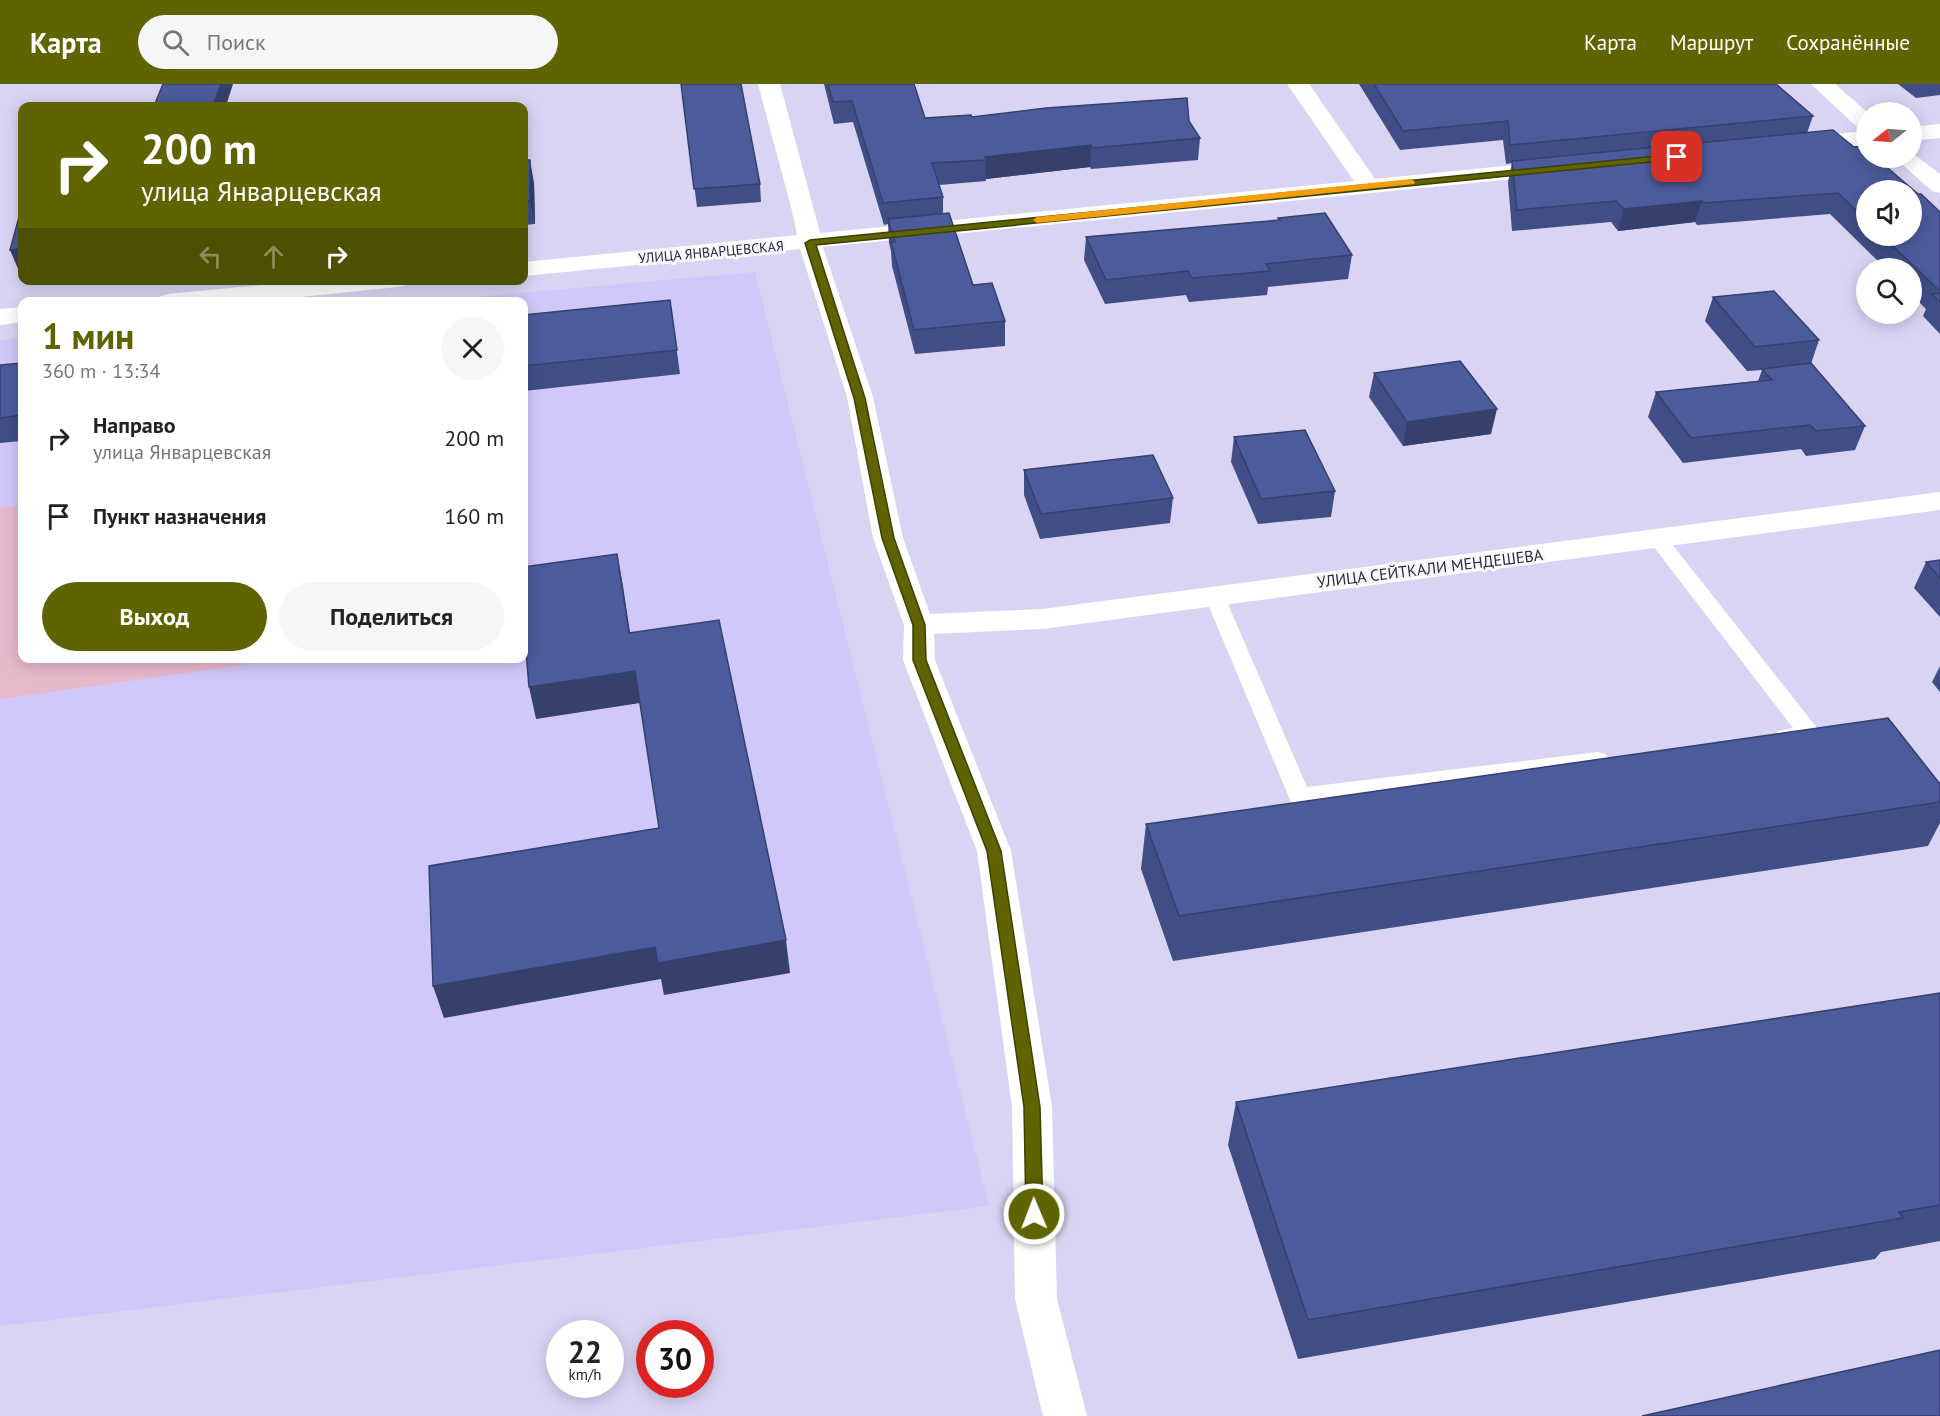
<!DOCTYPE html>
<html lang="ru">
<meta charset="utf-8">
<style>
:root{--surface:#fff;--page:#f6f6f6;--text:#222;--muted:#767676;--accent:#5f6400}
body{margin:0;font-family:"PT Sans",sans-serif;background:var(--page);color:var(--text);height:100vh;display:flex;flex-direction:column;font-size:22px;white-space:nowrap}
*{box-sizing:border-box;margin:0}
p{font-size:20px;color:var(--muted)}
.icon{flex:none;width:33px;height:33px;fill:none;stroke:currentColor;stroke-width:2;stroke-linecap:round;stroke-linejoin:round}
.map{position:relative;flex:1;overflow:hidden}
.side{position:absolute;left:18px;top:213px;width:510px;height:366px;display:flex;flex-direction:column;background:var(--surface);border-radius:12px;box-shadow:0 3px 15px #0003}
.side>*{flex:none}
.hud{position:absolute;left:18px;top:18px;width:510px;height:183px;border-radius:12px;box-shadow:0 3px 15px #0003;background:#5f6400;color:#fff;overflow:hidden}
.needle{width:39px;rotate:253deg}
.controls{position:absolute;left:1856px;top:18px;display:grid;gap:12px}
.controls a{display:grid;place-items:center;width:66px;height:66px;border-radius:50%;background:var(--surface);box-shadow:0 3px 15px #0003;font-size:30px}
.speed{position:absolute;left:546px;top:1236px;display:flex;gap:12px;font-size:30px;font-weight:700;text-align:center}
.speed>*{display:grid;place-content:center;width:78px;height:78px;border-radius:50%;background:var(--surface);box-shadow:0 3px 15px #0003;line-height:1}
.speed small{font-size:15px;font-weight:400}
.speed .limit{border:9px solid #d22;background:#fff;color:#111}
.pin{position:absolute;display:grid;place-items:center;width:51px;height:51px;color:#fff;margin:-26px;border-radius:12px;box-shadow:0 3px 9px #0006}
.me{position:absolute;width:66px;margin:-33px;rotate:359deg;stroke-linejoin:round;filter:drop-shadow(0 0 4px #0008)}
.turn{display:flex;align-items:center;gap:21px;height:126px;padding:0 24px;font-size:27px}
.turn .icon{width:78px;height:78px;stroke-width:2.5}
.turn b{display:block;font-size:42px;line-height:51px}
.lanes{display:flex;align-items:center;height:57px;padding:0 24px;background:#0003;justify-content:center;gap:30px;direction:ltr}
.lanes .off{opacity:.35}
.round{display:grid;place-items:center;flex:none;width:63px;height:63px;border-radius:32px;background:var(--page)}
.summary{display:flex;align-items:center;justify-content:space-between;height:102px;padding:0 24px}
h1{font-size:36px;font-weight:700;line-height:45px;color:var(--accent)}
.primary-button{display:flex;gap:12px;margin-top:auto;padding:12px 24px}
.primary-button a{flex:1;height:69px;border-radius:36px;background:var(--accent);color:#fff;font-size:24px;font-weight:700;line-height:69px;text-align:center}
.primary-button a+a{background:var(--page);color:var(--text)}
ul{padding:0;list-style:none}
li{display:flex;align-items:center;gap:18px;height:78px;padding:0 24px}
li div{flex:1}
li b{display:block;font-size:22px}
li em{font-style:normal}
header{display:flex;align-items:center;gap:36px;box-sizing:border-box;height:84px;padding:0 30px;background:var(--accent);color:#fff}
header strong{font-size:28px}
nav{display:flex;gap:33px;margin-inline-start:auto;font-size:21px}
.search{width:420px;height:54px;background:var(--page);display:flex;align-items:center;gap:15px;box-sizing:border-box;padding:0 21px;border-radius:33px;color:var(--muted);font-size:22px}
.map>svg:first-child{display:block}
</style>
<header>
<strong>Карта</strong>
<div class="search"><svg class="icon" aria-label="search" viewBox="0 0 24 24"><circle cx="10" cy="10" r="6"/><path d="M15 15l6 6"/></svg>Поиск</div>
<nav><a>Карта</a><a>Маршрут</a><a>Сохранённые</a></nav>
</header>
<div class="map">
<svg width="1940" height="1332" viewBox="0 0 1940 1332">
<rect width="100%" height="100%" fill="#d9d4f3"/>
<path fill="#d0c8fa" d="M755,188L989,1122L0,1242V256L22,254V574H524V218L430,217Z"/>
<path fill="#e8b8cb" d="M22,421V574L284,575L0,615V424Z"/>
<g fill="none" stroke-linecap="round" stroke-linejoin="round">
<g fill="#fff" fill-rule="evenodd">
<path d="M1657,448L1664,450L1817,644L1820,650L1817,656L1786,661L1778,659L1775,653L1778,647L1793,644L1650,458L1647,454L1650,450Z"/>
<path d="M1217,505L1224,507L1230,525L1307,703L1598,668L1606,670L1609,676L1606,682L1598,684L1299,720L1291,718L1210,525L1207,512L1210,507Z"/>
</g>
<g fill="#fff" fill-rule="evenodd">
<path d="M758,0H780L820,149L1354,97L1287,0H1309L1375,95L1554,77L1562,79L1565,84L1562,89L1554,91L823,163L873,313L903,454L930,530L1042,525L1940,408V426L1042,545L934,550L935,576L1011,767L1052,1023L1057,1215L1087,1332H1043L1015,1215L1012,1023L977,767L903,576L904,541L873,454L847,313L800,165L524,192V178L797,151L791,123Z"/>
<path d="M1811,0H1835L1867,28L1866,46L1858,44Z"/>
<path d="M1940,40V54L1911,57V43Z"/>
<path d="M1866,47V61L1802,67L1794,65L1791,60L1794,55L1802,53Z"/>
<path d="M1911,68L1940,90V109L1932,107L1895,74H1911Z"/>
<path d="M315,196H410L407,201L398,203L251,218H156L159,213L168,210Z"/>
<path d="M22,223V238L0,241V225Z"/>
</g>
</g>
<g fill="#414e86" fill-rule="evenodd">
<path d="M681,0L760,100L761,118L697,123Z"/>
<path d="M824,0H914L925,34L972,33L1189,37L1200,54L1198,76L1091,85L1090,83L986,95V97L939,101L943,113V130L973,201L1005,237V262L915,270L892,182L891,167L889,159L888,140L884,141L853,38L834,40Z"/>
<path d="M1359,0H1776L1813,32L1807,49L1854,63L1918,110L1940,128V250L1923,232L1926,225L1911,210V184H1885L1830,130L1697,141L1695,138L1618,147L1611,138L1512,147L1508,98L1512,79L1506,80L1503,56L1400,66ZM1866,106L1911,152H1866Z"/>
<path d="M1898,0H1940V11L1916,14Z"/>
<path d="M524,76L534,99L535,140L524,141Z"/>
<path d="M1278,134L1352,171L1348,195L1268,203L1267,211L1189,218L1186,211L1105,220L1084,176L1086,153L1278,137Z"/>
<path d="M1713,213L1819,256L1811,280L1865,342L1855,366L1806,372L1801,365L1683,379L1648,333L1656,308L1758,297L1762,286L1747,287L1705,237Z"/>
<path d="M670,216L680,290L524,307V231Z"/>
<path d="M22,279V357L0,359V281Z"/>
<path d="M1374,289L1491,350L1403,362L1369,313Z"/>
<path d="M1234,353L1335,407L1331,433L1258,440L1231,378Z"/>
<path d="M1024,386L1173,414L1170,439L1040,455L1024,411Z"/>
<path d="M1940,476V533L1914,504L1926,478Z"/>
<path d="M1940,582V608L1932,598Z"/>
<path d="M1940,700V739L1928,762L1173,877L1141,785L1146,740Z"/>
<path d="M1940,909V1157L1881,1168L1875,1175L1298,1275L1228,1061L1236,1018Z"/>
</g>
<g fill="#35406d">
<path d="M221,0H233L226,22H213Z"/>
<path d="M1091,61L1090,83L986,95L985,73Z"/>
<path d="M530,76L534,99L535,140L530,117Z"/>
<path d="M1702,117L1695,138L1618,147L1624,125Z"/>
<path d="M22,164V187H19L10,166Z"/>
<path d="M1497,325L1491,350L1403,362L1407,338Z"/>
<path d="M617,470L623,502L635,582L629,549Z"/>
<path d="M635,587L640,619L536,635L529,603Z"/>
<path d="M786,856L790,889L664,911L661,895L444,934L433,902L655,863Z"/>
</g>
<g fill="#4c5b9c" stroke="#35406d" stroke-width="1.5">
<path d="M163,0H221L213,22H154Z"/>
<path d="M681,0H741L760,100L694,105Z"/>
<path d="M828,0H914L925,34L971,31L972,33L1046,24L1187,14L1189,37L1200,54L1093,64L1091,61L985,73L986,76L932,79L943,113L883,119L852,17L833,18Z"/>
<path d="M1374,0H1776L1813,32L1510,61L1508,37L1403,47Z"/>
<path d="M1833,46L1854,63L1864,62L1866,64V74H1876L1918,110H1921L1940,128V207L1882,152H1911V106H1866V136L1838,109L1704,119L1702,117L1624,125L1616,117L1517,126L1512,77Z"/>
<rect x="524" y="76" width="6" height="41"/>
<path d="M22,122V164L10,166Z"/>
<path d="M949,129L973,201L992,199L1005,237L914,246L891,158H895L888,135Z"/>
<path d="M1325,129L1352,171L1266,180L1270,187L1192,194L1188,187L1106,196L1086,153L1280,136L1278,134Z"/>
<path d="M1774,207L1819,256L1755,263L1713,213Z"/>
<path d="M1940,209V218L1932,210Z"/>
<path d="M670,216L677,266L524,282V231Z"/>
<path d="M1460,277L1497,325L1407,338L1374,289Z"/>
<path d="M22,279V331L0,334V281Z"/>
<path d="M1811,279L1865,342L1816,347L1810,341L1691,354L1656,308L1772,296L1762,285Z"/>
<path d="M1305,346L1335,407L1261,415L1234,353Z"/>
<path d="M1153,371L1173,414L1041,430L1024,386Z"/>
<path d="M617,470L629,549L719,536L786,856L658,879L655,863L433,902L429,782L659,744L635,587L529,603L524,543V483Z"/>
<path d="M1940,476V494L1926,478Z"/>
<path d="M1888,634L1940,700V718L1179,832L1146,740Z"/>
<path d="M1940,909V1121L1899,1128L1903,1134L1308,1236L1236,1018Z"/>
<path d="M1940,1266V1332H1642Z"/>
</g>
<path fill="#5f6400" stroke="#3e4100" stroke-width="1.5" d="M1677,70L1680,71V75L816,161L865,314L894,454L925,541L926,576L1001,767L1040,1023L1043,1130L1040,1135L1034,1137L1028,1135L1026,1130L1024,1023L987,767L913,576V541L882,454L854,314L805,159L810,156Z"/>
<path fill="#f59e0b" d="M1411,95L1415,98L1414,100L1037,139L1033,136L1037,133Z"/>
<g text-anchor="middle" stroke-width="6" stroke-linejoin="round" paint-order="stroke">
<g font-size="14" fill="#2c2643" stroke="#f9f9f9">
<text transform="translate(711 168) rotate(-5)" y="5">УЛИЦА ЯНВАРЦЕВСКАЯ</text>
</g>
<g font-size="16" fill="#2c2643" stroke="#f9f9f9">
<text transform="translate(1430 484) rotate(-7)" y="6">УЛИЦА СЕЙТКАЛИ МЕНДЕШЕВА</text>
</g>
</g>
</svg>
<div class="controls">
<a><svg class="needle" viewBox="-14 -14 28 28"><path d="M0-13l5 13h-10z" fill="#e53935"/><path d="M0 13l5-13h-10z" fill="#767676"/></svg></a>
<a><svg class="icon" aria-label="sound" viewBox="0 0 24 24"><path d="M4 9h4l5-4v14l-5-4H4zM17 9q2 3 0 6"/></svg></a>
<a><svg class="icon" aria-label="search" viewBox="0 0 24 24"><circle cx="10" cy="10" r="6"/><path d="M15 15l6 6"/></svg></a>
</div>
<div class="speed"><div>22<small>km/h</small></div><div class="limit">30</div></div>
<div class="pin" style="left:1677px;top:73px;background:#d93025"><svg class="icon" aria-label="arrive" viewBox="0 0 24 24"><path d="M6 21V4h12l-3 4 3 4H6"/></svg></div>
<svg class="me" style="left:1034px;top:1130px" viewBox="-20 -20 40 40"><circle r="17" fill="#5f6400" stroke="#fff" stroke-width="3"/><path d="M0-11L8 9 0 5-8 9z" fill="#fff"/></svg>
<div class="hud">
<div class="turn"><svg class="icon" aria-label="right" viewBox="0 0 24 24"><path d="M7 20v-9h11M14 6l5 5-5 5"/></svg><div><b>200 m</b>улица Январцевская</div></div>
<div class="lanes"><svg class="icon off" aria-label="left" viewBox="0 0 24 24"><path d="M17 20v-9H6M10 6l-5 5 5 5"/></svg><svg class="icon off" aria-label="ahead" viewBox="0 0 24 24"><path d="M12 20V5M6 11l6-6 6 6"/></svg><svg class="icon" aria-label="right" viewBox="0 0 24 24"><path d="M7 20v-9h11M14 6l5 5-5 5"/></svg></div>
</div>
<section class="side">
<div class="summary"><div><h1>1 мин</h1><p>360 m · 13:34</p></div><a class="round"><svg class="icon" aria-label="close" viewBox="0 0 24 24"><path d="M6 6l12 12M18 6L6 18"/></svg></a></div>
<ul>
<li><svg class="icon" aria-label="right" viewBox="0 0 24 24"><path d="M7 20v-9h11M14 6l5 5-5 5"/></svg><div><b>Направо</b><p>улица Январцевская</p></div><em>200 m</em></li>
<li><svg class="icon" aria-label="arrive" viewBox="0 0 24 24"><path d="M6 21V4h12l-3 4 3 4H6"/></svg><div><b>Пункт назначения</b></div><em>160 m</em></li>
</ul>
<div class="primary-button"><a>Выход</a><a>Поделиться</a></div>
</section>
</div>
